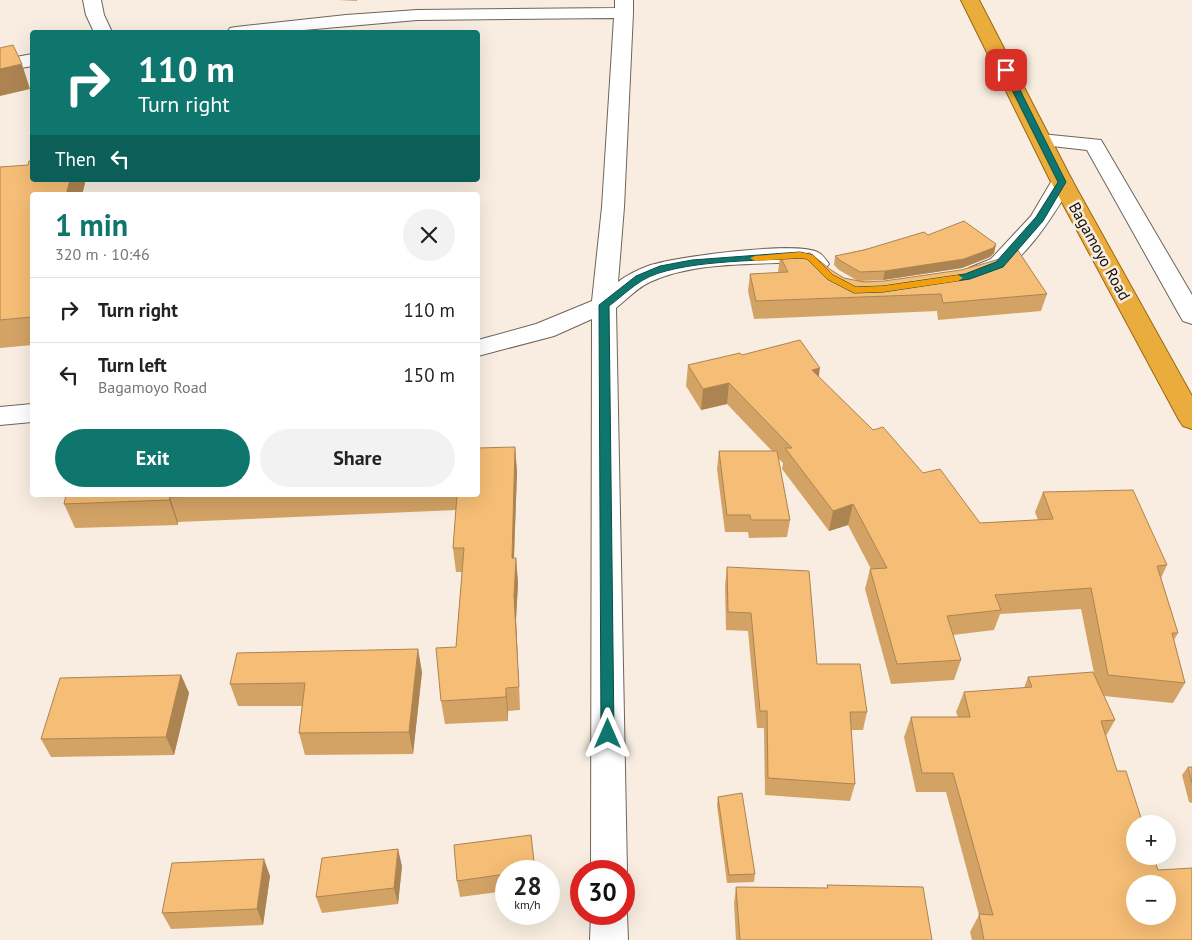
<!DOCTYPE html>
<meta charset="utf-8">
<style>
:root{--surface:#fff;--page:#f2f2f2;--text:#222;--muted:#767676;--line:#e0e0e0;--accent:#0f766e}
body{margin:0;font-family:"PT Sans",sans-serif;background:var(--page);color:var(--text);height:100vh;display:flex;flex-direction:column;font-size:19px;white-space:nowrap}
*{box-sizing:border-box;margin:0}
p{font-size:16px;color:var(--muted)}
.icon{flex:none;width:28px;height:28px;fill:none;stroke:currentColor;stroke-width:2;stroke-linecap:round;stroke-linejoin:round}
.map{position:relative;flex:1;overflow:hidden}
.drawer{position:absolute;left:30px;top:192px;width:450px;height:305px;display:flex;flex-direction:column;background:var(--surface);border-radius:5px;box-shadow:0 5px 20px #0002}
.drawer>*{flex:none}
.banner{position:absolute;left:30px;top:30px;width:450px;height:152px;border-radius:5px;box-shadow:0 5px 20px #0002;background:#0f766e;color:#fff;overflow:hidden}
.tools{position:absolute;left:1126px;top:815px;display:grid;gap:10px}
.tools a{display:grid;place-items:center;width:50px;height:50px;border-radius:50%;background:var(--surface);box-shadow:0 5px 20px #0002;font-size:25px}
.speed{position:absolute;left:495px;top:860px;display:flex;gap:10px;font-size:25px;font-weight:700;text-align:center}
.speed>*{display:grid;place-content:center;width:65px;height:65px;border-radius:50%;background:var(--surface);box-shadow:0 5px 20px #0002;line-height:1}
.speed small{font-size:12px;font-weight:400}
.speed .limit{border:8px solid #d22;background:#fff;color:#111}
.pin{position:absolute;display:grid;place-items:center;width:42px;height:42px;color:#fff;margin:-21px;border-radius:10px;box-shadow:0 2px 8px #0006}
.me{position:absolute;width:55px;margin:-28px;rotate:0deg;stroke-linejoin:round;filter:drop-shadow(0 0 4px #0008)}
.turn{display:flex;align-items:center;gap:18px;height:105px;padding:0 25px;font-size:22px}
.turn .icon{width:65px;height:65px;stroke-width:2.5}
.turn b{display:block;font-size:35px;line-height:42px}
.then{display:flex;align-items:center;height:48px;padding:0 25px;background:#0003;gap:10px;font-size:19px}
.round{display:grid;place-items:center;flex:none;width:52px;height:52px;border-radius:26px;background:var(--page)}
.summary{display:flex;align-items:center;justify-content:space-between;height:85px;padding:0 25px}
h1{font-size:30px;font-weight:800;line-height:38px;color:var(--accent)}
.action{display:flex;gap:10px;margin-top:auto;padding:10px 25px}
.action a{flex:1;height:58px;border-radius:30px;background:var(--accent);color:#fff;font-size:20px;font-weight:800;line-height:58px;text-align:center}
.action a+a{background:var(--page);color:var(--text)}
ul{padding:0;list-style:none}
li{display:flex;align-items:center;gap:15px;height:65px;padding:0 25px;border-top:1px solid var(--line)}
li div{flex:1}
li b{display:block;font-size:19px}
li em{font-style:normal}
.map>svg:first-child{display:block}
</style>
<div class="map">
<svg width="1192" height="940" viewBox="0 0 1192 940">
<rect width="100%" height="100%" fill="#f8ede0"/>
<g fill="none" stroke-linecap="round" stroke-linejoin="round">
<g stroke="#6e655a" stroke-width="2">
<g id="minor">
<path d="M83,0H101L104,15L112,32H94L86,15Z"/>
<path d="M615,0H633V13L624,207L618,282C627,275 637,270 648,266C673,257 799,240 819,253C823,255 826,260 829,264L825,269C810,273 811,267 800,262C752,265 695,261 650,282C637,288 627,299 616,308L627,871L624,878V871H591L592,319L554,336L478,356V340L536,324L592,301L602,207L614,18L417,20L281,32H227L230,28L236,27L346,15L417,10L615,8Z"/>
<path d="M32,54V66L0,72V60Z"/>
<path d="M1041,134L1101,140L1192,295V324L1183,321L1180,316L1087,150L1034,144L1031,140L1034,136Z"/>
<path d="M1062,176L1070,177L1073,182C1055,213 1011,289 969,278L965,273L969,268L991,259L1031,216L1054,177Z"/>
<path d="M32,404V422L0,425V407Z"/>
<path d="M624,905L627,914L628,940H590L591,914H624Z"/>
</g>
</g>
<g stroke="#9a670c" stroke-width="2">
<path id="trunk" d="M961,0H979L1073,182L1192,396V429L1183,426L1179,420L1051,182Z"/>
</g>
<use href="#minor" fill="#fff" fill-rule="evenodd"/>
<use href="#trunk" fill="#eaac3c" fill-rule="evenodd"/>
</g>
<g fill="#d3a365">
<path d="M338,0H357V1Z"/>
<path d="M0,167L32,180H84L85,183L82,195H32V345L0,348Z"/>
<path d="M928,235L996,244L994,253L990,257L962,268L883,280L860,281L1047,294L1041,311L938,320L937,311L754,319L748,291L750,274L778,273L780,256L831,270L844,278L858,281L839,270L834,265L835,256Z"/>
<path d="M742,355L819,377L873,430L980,523L1038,520L1035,512L1043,492L1167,565L1161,578L1178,633L1174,640L1185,683L1173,703L1104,696L1115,720L1106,736L1117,771L1158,870L1192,940H972L970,932L979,915L946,792H916L904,737L911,717H958L956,712L964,692L1024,688L1028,677L1094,673L1081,609L1000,614L994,630L953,635L961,660L954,680L891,684L865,589L870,569H871L848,525L829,531L782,469L783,463L778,458L790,520L787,537L749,538L748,532H725L717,469L719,451H772L727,404L701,410L686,386L688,365Z"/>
<path d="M515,447L517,472L514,558H516L518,583L516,620L520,710L508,711V721L445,724L441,701L456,647L462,572H456L453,548L456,510L178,522V525L75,528L64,504L66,495H478Z"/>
<path d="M727,567L817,664L867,712L863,730H851L855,784L850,801L765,795L764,728H757L748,631L726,630L725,586Z"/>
<path d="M422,672L413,754L305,755L299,733L302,706H238L230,684Z"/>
<path d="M181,675L189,693L174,755L51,757L41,739Z"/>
<path d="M1188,767H1192V803L1189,802L1182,775Z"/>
<path d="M718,797L755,874L754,882L727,883L717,805Z"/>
<path d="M531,835L535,871H506V891L460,897L457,881Z"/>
<path d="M402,866L398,904L322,913L316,897Z"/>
<path d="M270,876L263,925L171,929L162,913Z"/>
<path d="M827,885L932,940H736L734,903L736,887L827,888Z"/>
</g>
<g fill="#ac8452">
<path d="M22,64L30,89L0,96V69Z"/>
<path d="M70,180H84L85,183L82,195H66Z"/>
<path d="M996,244L994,253L990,257L962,268L883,280L885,271Z"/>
<path d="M820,368L817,389L812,370Z"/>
<path d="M729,383L727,404L701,410L703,389Z"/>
<path d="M515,447L517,472L513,583L512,558Z"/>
<path d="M170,497L178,522V525L169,500Z"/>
<path d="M853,504L848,525L829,531L833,511Z"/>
<path d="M516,558L518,583L516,620L520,710L514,596Z"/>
<path d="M418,649L422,672L413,754L409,732Z"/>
<path d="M181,675L189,693L174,755L166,737Z"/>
<path d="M506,688L508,711V721L506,697Z"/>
<path d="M398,849L402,866L398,904L394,888Z"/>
<path d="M264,859L270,876L263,925L257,909Z"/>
</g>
<g fill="#f5bd75" stroke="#ac8452" fill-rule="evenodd">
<path d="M13,45L22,64L0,69V48Z"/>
<path d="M29,161H32V180H70L66,195H32V312L31,317L0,320V167L28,165Z"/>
<path d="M964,221L996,244L993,248L964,259L885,271L860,272L841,261L835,256L864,250L924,232L928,235Z"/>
<path d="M1017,249L1047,294L943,303L941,294L756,301L750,274L788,272L780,256L810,253L831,270L844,278L864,282L884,281L961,270L1003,258Z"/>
<path d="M800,340L820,368L812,370L873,430L883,427L923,473L940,469L980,523L1053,519L1043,492L1133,490L1167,565L1157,566L1178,633H1172L1185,683L1108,675L1091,588L995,595L1001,610L947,616L961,660L897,664L870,569L887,568L853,504L833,511L785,448H792L729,383L703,389L688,365L740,353L742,355Z"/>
<path d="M515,447L512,558H516L514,596L519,687L506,688V697L441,701L436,648L456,647L464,548H453L457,495H478V448Z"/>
<path d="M719,451H777L790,520H751L750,515H727Z"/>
<path d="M66,495H228L170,497L169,500L64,504Z"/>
<path d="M727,567L809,571L817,664H860L867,712H850L855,784L768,778L767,711H760L751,613L728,612Z"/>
<path d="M418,649L409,732L299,733L305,683L230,684L237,653Z"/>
<path d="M1093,672L1115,720L1101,721L1117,771H1126L1143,824H1135V856H1153L1158,870L1192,868V940H984L979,914L993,915L953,773H922L911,717H970L964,692L1032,687L1028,677ZM1135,884H1168V916H1135Z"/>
<path d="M181,675L166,737L41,739L60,678Z"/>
<path d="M1188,767H1192V783Z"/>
<path d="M742,793L755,874L729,875L718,797Z"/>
<path d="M531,835L535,870L527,871H506V874L457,881L454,845Z"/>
<path d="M398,849L394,888L316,897L322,858Z"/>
<path d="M264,859L257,909L162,913L172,863Z"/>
<path d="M827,885L923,887L932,940H740L736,887L828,888Z"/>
</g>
<path fill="#0f766e" stroke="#0a4d48" d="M1003,68L1010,70L1066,182L1043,221L1003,267L970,279L883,292L854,293L827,279L807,259L800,258C759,261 677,260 643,280C631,287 620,298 609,306L614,734L612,739L608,740L603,739L601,734L599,305L636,276L660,266L692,260L800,252L813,255L833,275L856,287L883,286L965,274L996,262L1036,217L1058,182L1002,70Z"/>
<path fill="#f59e0b" d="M800,252L813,255L833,275L856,287L883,286L958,275L963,278L958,281L883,292L854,293L827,279L807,259L800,258L755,261L750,258L755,256Z"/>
<g text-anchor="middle" stroke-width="5" stroke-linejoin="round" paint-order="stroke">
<g font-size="16" fill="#120f0b" stroke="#f8ede0">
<text transform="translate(1100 251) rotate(61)" y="6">Bagamoyo Road</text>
</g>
</g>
</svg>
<div class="tools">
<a>+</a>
<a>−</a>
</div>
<div class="speed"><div>28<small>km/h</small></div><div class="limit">30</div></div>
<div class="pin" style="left:1006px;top:70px;background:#d93025"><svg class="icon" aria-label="arrive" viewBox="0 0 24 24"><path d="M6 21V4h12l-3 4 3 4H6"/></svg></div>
<svg class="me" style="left:608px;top:734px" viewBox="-20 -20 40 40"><path d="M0-17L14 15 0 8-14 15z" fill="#0f766e" stroke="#fff" stroke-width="4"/></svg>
<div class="banner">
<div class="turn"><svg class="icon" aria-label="right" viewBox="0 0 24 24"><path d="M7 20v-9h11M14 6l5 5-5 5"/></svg><div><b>110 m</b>Turn right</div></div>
<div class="then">Then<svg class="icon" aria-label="left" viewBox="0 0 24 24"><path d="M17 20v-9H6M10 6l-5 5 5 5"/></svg></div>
</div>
<section class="drawer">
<div class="summary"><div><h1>1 min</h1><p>320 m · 10:46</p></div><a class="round"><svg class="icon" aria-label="close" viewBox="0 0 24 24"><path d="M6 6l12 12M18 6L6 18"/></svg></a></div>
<ul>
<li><svg class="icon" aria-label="right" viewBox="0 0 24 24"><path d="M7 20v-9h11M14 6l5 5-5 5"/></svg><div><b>Turn right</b></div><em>110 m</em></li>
<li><svg class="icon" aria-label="left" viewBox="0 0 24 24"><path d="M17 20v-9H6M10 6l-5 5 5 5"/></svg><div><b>Turn left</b><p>Bagamoyo Road</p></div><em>150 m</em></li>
</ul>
<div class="action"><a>Exit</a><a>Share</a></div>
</section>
</div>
